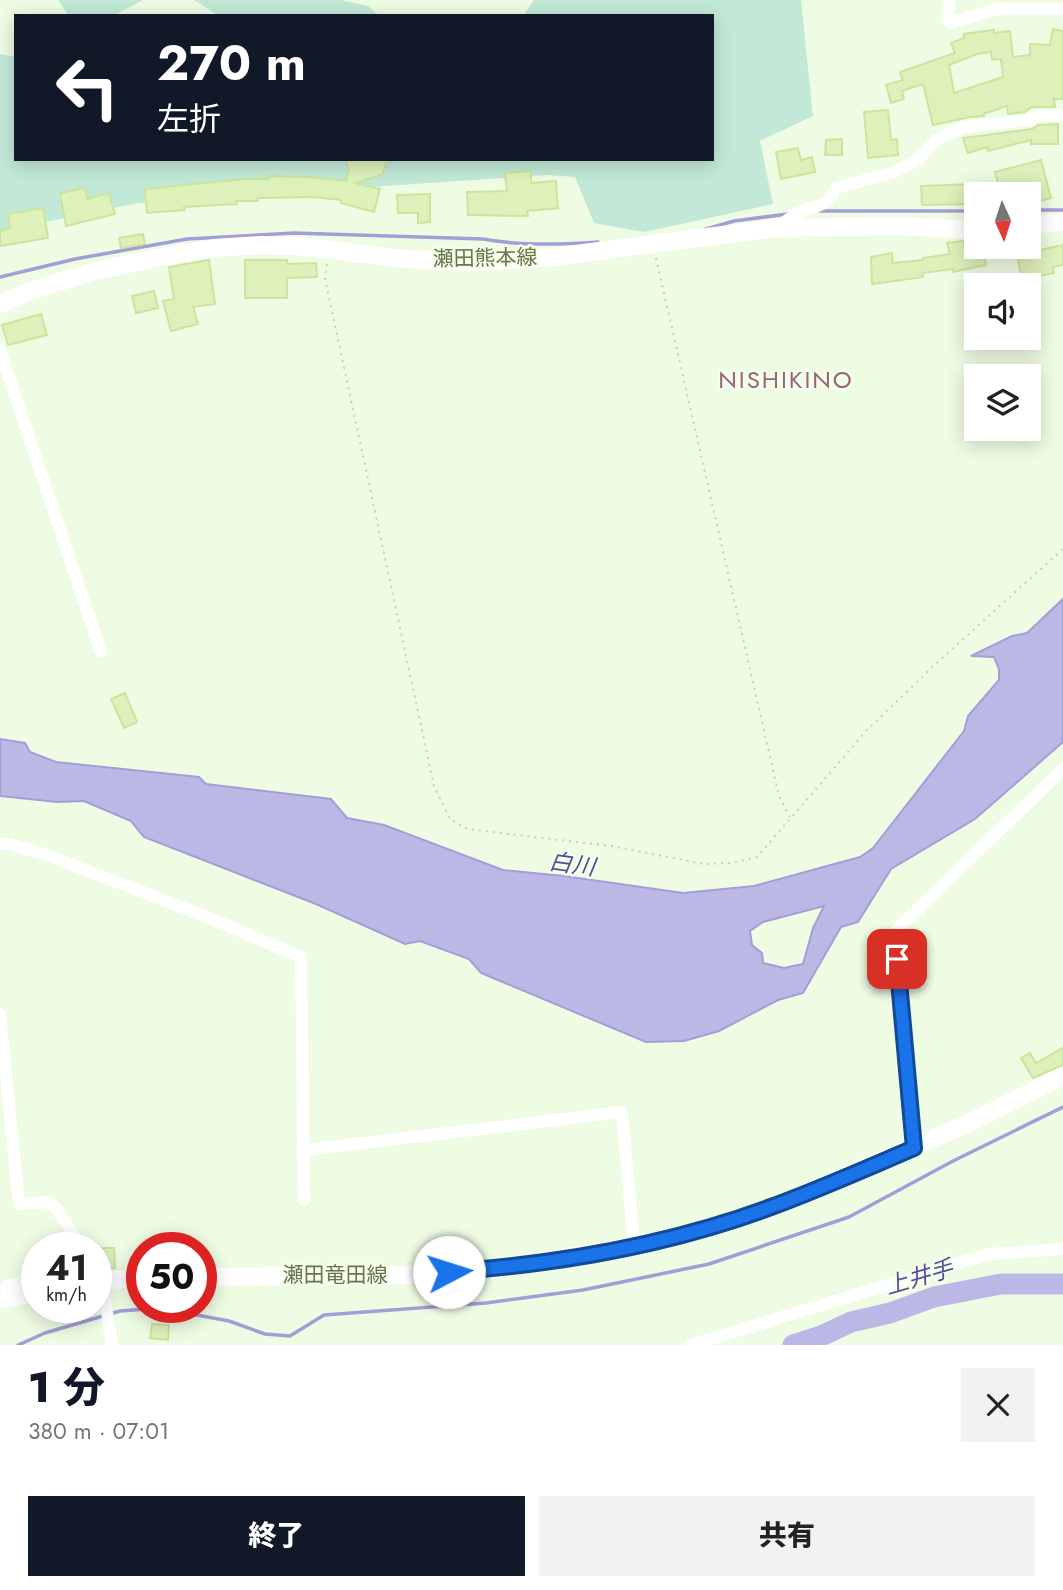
<!DOCTYPE html>
<html lang="ja">
<meta charset="utf-8">
<style>
:root{--surface:#fff;--page:#f2f2f2;--text:#222;--muted:#767676;--accent:#111827}
body{margin:0;font-family:Jost,"Noto Sans JP",sans-serif;background:var(--page);color:var(--text);height:100vh;display:flex;flex-direction:column;font-size:26px;white-space:nowrap}
*{box-sizing:border-box;margin:0}
p{font-size:23px;color:var(--muted)}
.icon{flex:none;width:38px;height:38px;fill:none;stroke:currentColor;stroke-width:2;stroke-linecap:round;stroke-linejoin:round}
.map{position:relative;height:1345px;overflow:hidden}
.details{display:flex;flex-direction:column;background:var(--surface);flex:1}
.details>*{flex:none}
.guide{position:absolute;left:14px;top:14px;width:700px;height:147px;border-radius:0px;box-shadow:0 4px 18px #0003;background:#111827;color:#fff;overflow:hidden}
.needle{width:46px;rotate:177deg}
.fabs{position:absolute;left:964px;top:182px;display:grid;gap:14px}
.fabs a{display:grid;place-items:center;width:77px;height:77px;border-radius:0px;background:var(--surface);box-shadow:0 4px 18px #0003;font-size:35px}
.speed{position:absolute;left:21px;top:1232px;display:flex;gap:14px;font-size:35px;font-weight:700;text-align:center}
.speed>*{display:grid;place-content:center;width:91px;height:91px;border-radius:50%;background:var(--surface);box-shadow:0 4px 18px #0003;line-height:1}
.speed small{font-size:18px;font-weight:400}
.speed .limit{border:10px solid #d22;background:#fff;color:#111}
.pin{position:absolute;display:grid;place-items:center;width:60px;height:60px;color:#fff;margin:-30px;border-radius:14px;box-shadow:0 4px 10px #0006}
.me{position:absolute;width:77px;margin:-38px;rotate:85deg;stroke-linejoin:round;filter:drop-shadow(0 0 5px #0008)}
.turn{display:flex;align-items:center;gap:24px;height:147px;padding:0 28px;font-size:32px}
.turn .icon{width:91px;height:91px;stroke-width:2.5}
.turn b{display:block;font-size:49px;line-height:60px}
.round{display:grid;place-items:center;flex:none;width:74px;height:74px;border-radius:0px;background:var(--page)}
.head{display:flex;align-items:center;justify-content:space-between;height:119px;padding:0 28px}
h1{font-size:42px;font-weight:800;line-height:52px;color:var(--accent)}
.cta{display:flex;gap:14px;margin-top:auto;padding:14px 28px}
.cta a{flex:1;height:80px;border-radius:0px;background:var(--accent);color:#fff;font-size:28px;font-weight:800;line-height:80px;text-align:center}
.cta a+a{background:var(--page);color:var(--text)}
.map>svg:first-child{display:block}
</style>
<div class="map">
<svg width="1063" height="1345" viewBox="0 0 1063 1345">
<rect width="100%" height="100%" fill="#effce4"/>
<g fill="#c2e9d7">
<path d="M58,0H143L113,16H69Z"/>
<path d="M194,0H341L368,6L379,16H219Z"/>
<path d="M534,0H801L813,116L760,141L773,204L644,232L594,223L575,177L546,175L139,203L0,231V54L16,57V159H712V16H523Z"/>
</g>
<path fill="#bcb8e5" stroke="#a39ed7" stroke-width="2" fill-rule="evenodd" d="M1063,599V742L975,819L891,869L858,922L841,927L803,993L778,1000L719,1031L684,1041L646,1042L481,973L469,959L420,941L405,944L316,904L144,837L131,821L84,801L57,802L0,796V739L25,743L30,752L56,762L199,777L206,784L331,799L347,818L384,825L503,870L564,876L683,893L754,886L860,857L873,848L964,731L968,716L999,680V669L994,657L971,656L1012,636L1027,633ZM824,906L813,928L803,964L784,968L763,963L762,953L752,945L750,931L763,922Z"/>
<g fill="none" stroke-linecap="round" stroke-linejoin="round">
<g stroke="#a39ed7" stroke-width="3.5">
<path d="M1029,210H1063"/>
<path d="M820,211H976"/>
<path d="M706,229L734,221L788,214"/>
<path d="M0,277L75,259L187,239L294,233L483,239C521,246 559,245 598,242"/>
<path d="M18,1345L45,1333L120,1311L159,1308L229,1321L265,1334L290,1336L324,1315L486,1303L583,1290L709,1264L849,1217L953,1161L1063,1107"/>
</g>
<path stroke="#bcb8e5" stroke-width="21" d="M793,1345L821,1336L851,1322L890,1313L934,1297L1001,1284H1063"/>
</g>
<g fill="#dff1bb" stroke="#cde49c" stroke-width="2" fill-rule="evenodd">
<path d="M1053,29L1063,31V99H1054L1055,107H1032L1025,112L1008,114L1007,106L983,114L984,116L970,117L933,125L923,84L902,91L904,99L891,103L886,85L903,80L900,72L955,53L951,43L964,38V34L994,30V33L1010,31L1013,57L1030,55V44L1050,45ZM991,52L992,60L1001,59L1003,77L954,93L949,65L977,54Z"/>
<path d="M888,110L891,140L897,139L898,155L868,158L864,112Z"/>
<path d="M1058,124V144H1031V140L988,151L987,147L968,153L963,138L1032,129L1038,125Z"/>
<path d="M842,139V155H825L826,140Z"/>
<path d="M798,148L801,160L812,157L815,172L781,179L776,152Z"/>
<path d="M346,159H387L383,174L355,183L380,189L374,212L341,203V200L314,197L258,198V201H236L237,204L184,207L185,210L147,213L145,189L244,179H268V176L310,177L346,181L349,170Z"/>
<path d="M1041,160L1051,198L1029,204V194H976V204L922,205L921,186L998,183L995,172Z"/>
<path d="M531,171V183L556,181L558,208L527,211L528,216L468,215L467,192L507,191L505,173Z"/>
<path d="M85,188L87,199L109,193L115,214L66,226L60,193Z"/>
<path d="M430,194V222L418,223V213H398L397,195Z"/>
<path d="M43,208L48,238L0,246V231L10,228L8,214Z"/>
<path d="M143,234L145,244L121,248L119,238Z"/>
<path d="M976,239V247H982L986,265L953,272V269L922,273L923,277L872,284L871,257L892,253L893,263L923,260V258L950,254L947,243Z"/>
<path d="M1063,245V265L1053,267L1054,273L1022,280L1017,255Z"/>
<path d="M209,260L215,304L193,307L198,324L171,331L163,301L174,299L169,267Z"/>
<path d="M245,260H287V264L316,263L317,277L287,278V298H245Z"/>
<path d="M154,291L158,308L136,313L132,296Z"/>
<path d="M41,314L47,335L8,345L2,325Z"/>
<path d="M125,693L137,722L124,728L111,699Z"/>
<path d="M1063,1048V1065L1033,1078L1021,1058L1030,1053L1036,1063Z"/>
<path d="M96,1248H114L115,1268L96,1270Z"/>
<path d="M152,1324L169,1325L168,1340L150,1338Z"/>
</g>
<g fill="none" stroke-linecap="round" stroke-linejoin="round">
<g stroke="#c4d69f" stroke-width="2" stroke-dasharray="2 5" stroke-linecap="butt">
<path d="M656,258L779,796L790,817"/>
<path d="M327,264L325,279L434,786L450,819L467,829L611,846L704,864L731,863L757,857L867,730L940,660L1063,549"/>
</g>
<g stroke="#fff" stroke-width="12">
<path d="M950,0L947,19L950,23L997,9H1063"/>
<path d="M776,228C784,223 792,215 800,212C819,203 824,210 836,188L892,173L918,160L936,140L964,127L1031,120L1032,116L1063,115"/>
<path d="M0,350L101,652"/>
<path d="M0,844H9L47,855L207,917L301,957L304,1200"/>
<path d="M0,1014L19,1204L48,1202L57,1209L82,1248"/>
<path d="M914,1148L894,932L1063,769"/>
<path d="M305,1150L622,1112L634,1246"/>
<path d="M102,1280L112,1345"/>
<path d="M7,1298V1286L37,1280"/>
<path d="M691,1345L989,1254L1063,1249"/>
</g>
<g stroke="#fff" stroke-width="18">
<path d="M1029,225L1063,222"/>
<path d="M0,304L30,291L91,272L161,257L214,248L261,245L310,247L404,259L473,262L553,257L776,228L899,226L956,229L976,228"/>
<path d="M201,1277L422,1275L503,1268L634,1246L691,1233L770,1208L969,1123L1063,1076"/>
<path d="M96,1281L142,1278"/>
<path d="M0,1300L37,1292"/>
</g>
</g>
<g fill="none" stroke-linecap="round" stroke-linejoin="round">
<g stroke="#114b97" stroke-width="18">
<path id="route" d="M449,1272C557,1264 669,1245 771,1207C820,1189 867,1168 914,1148L897,959"/>
</g>
<use href="#route" stroke="#1a73e8" stroke-width="12"/>
</g>
<g text-anchor="middle" stroke-width="5" stroke-linejoin="round" paint-order="stroke">
<g font-size="21" fill="#687449" stroke="#f3ffea">
<text transform="translate(485 258) rotate(-1)" y="7">瀬田熊本線</text>
<text x="335" y="1282">瀬田竜田線</text>
</g>
<g font-size="23" font-style="italic" fill="#544c9c" stroke="#f3ffea">
<text transform="translate(572 864) rotate(8)" y="8">白川</text>
<text transform="translate(919 1277) rotate(-16)" y="8">上井手</text>
</g>
<g font-size="24" letter-spacing="2" fill="#986579" stroke="#f3ffea">
<text x="786" y="388">NISHIKINO</text>
</g>
</g>
</svg>
<div class="fabs">
<a><svg class="needle" viewBox="-14 -14 28 28"><path d="M0-13l5 13h-10z" fill="#e53935"/><path d="M0 13l5-13h-10z" fill="#767676"/></svg></a>
<a><svg class="icon" aria-label="sound" viewBox="0 0 24 24"><path d="M4 9h4l5-4v14l-5-4H4zM17 9q2 3 0 6"/></svg></a>
<a><svg class="icon" aria-label="layers" viewBox="0 0 24 24"><path d="M12 4l9 5-9 5-9-5zM3 14l9 5 9-5"/></svg></a>
</div>
<div class="speed"><div>41<small>km/h</small></div><div class="limit">50</div></div>
<div class="pin" style="left:897px;top:959px;background:#d93025"><svg class="icon" aria-label="arrive" viewBox="0 0 24 24"><path d="M6 21V4h12l-3 4 3 4H6"/></svg></div>
<svg class="me" style="left:449px;top:1272px" viewBox="-20 -20 40 40"><circle r="19" fill="#fff"/><path d="M0-13L10 11 0 6-10 11z" fill="#1a73e8"/></svg>
<div class="guide">
<div class="turn"><svg class="icon" aria-label="left" viewBox="0 0 24 24"><path d="M17 20v-9H6M10 6l-5 5 5 5"/></svg><div><b>270 m</b>左折</div></div>
</div>
</div>
<section class="details">
<div class="head"><div><h1>1 分</h1><p>380 m · 07:01</p></div><a class="round"><svg class="icon" aria-label="close" viewBox="0 0 24 24"><path d="M6 6l12 12M18 6L6 18"/></svg></a></div>
<div class="cta"><a>終了</a><a>共有</a></div>
</section>
